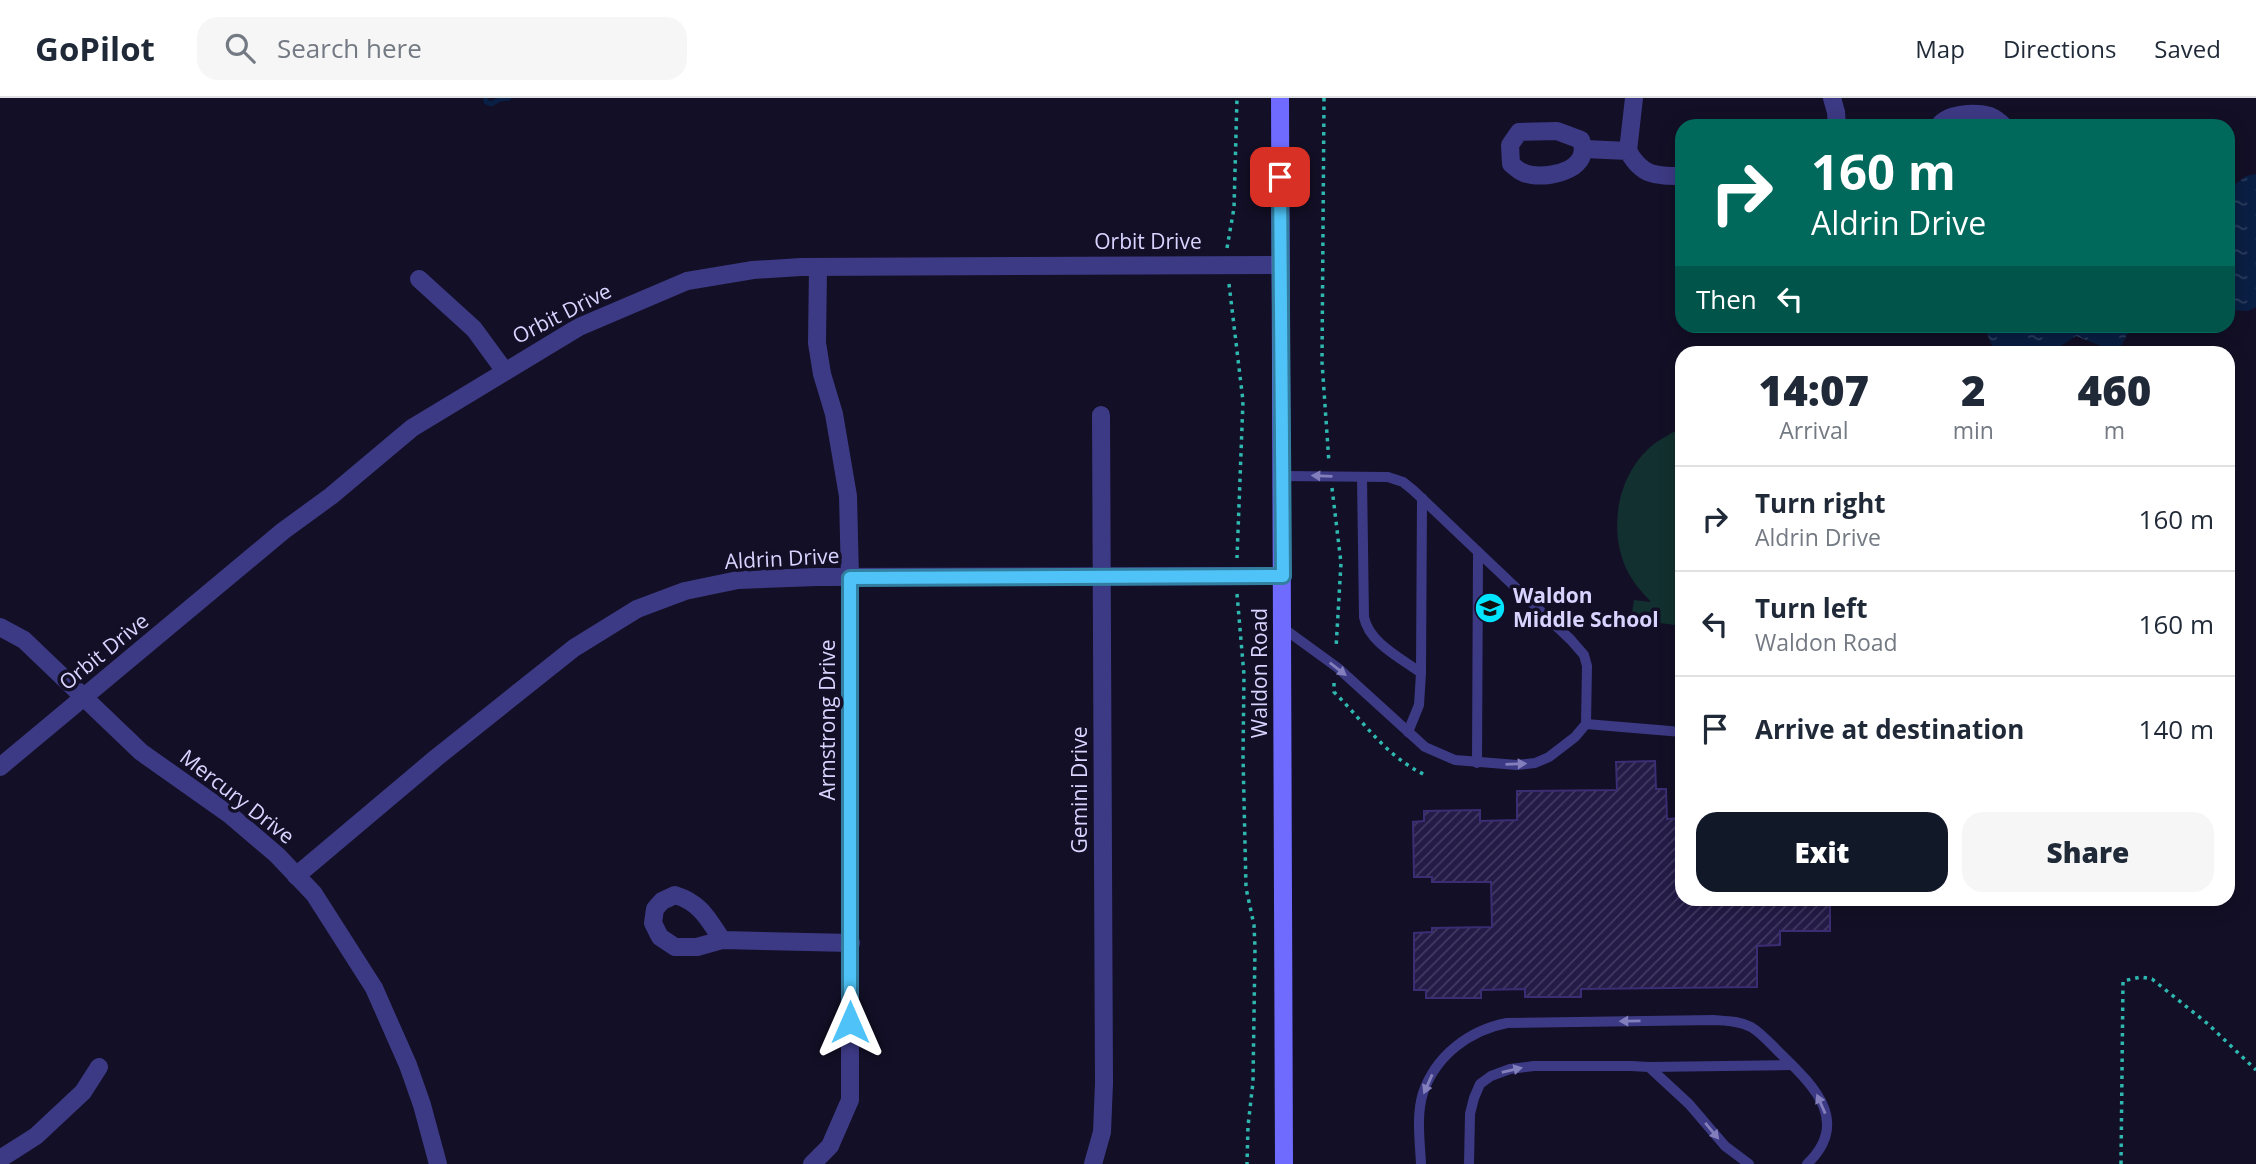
<!DOCTYPE html>
<style>
:root{--surface:#fff;--page:#f6f6f7;--text:#1f2937;--muted:#747a83;--line:#e0e1e3;--accent:#111827}
body{margin:0;font-family:"Open Sans",sans-serif;background:var(--page);color:var(--text);height:100vh;display:flex;flex-direction:column;font-size:26px;white-space:nowrap}
*{box-sizing:border-box;margin:0}
p{font-size:23px;color:var(--muted)}
.icon{flex:none;width:38px;height:38px;fill:none;stroke:currentColor;stroke-width:2;stroke-linecap:round;stroke-linejoin:round}
.map{position:relative;flex:1;overflow:hidden}
.drawer{position:absolute;left:1675px;top:248px;width:560px;height:560px;display:flex;flex-direction:column;background:var(--surface);border-radius:21px;box-shadow:0 4px 18px #0003}
.drawer>*{flex:none}
.banner{position:absolute;left:1675px;top:21px;width:560px;height:214px;border-radius:21px;box-shadow:0 4px 18px #0003;background:#00695c;color:#fff;overflow:hidden}
.pin{position:absolute;display:grid;place-items:center;width:60px;height:60px;color:#fff;margin:-30px;border-radius:14px;box-shadow:0 4px 10px #0006}
.me{position:absolute;width:77px;margin:-38px;rotate:0deg;stroke-linejoin:round;filter:drop-shadow(0 0 5px #0008)}
.turn{display:flex;align-items:center;gap:24px;height:147px;padding:0 21px;font-size:32px}
.turn .icon{width:91px;height:91px;stroke-width:2.5}
.turn b{display:block;font-size:49px;line-height:60px}
.then{display:flex;align-items:center;height:66px;padding:0 21px;background:#0003;gap:14px;font-size:26px}
.eta{display:flex;justify-content:space-evenly;align-items:center;height:119px;text-align:center}
.eta b{font-size:42px;font-weight:800;line-height:49px}
.cta{display:flex;gap:14px;margin-top:auto;padding:14px 21px}
.cta a{flex:1;height:80px;border-radius:21px;background:var(--accent);color:#fff;font-size:28px;font-weight:800;line-height:80px;text-align:center}
.cta a+a{background:var(--page);color:var(--text)}
ul{padding:0;list-style:none}
li{display:flex;align-items:center;gap:21px;height:105px;padding:0 21px;border-top:2px solid var(--line)}
li div{flex:1}
li b{display:block;font-size:26px}
li em{font-style:normal}
header{display:flex;align-items:center;gap:42px;box-sizing:border-box;height:98px;padding:0 35px;background:var(--surface);border-bottom:2px solid var(--line)}
header strong{font-size:33px}
nav{display:flex;gap:38px;margin-inline-start:auto;font-size:24px}
.search{width:490px;height:63px;background:var(--page);display:flex;align-items:center;gap:18px;box-sizing:border-box;padding:0 24px;border-radius:21px;color:var(--muted);font-size:26px}
.map>svg:first-child{display:block}
</style>
<header>
<strong>GoPilot</strong>
<div class="search"><svg class="icon" aria-label="search" viewBox="0 0 24 24"><circle cx="10" cy="10" r="6"/><path d="M15 15l6 6"/></svg>Search here</div>
<nav><a>Map</a><a>Directions</a><a>Saved</a></nav>
</header>
<div class="map">
<svg width="2256" height="1066" viewBox="0 0 2256 1066">
<defs>
<pattern id="water-ripples" width="26" height="14" patternUnits="userSpaceOnUse" patternTransform="scale(1.75)"><rect width="26" height="14" fill="#0a1f44"/><path d="M2 4q2-2 4 0t4 0M15 11q2-2 4 0t4 0" fill="none" stroke="#2d3f60"/></pattern>
<pattern id="building-hatch" width="6" height="6" patternUnits="userSpaceOnUse" patternTransform="scale(1.75)"><rect width="6" height="6" fill="#241b47"/><path d="M-1 1l2-2M0 6l6-6M5 7l2-2" fill="none" stroke="#433b63"/></pattern>
</defs>
<rect width="100%" height="100%" fill="#130f26"/>
<path fill="#12302f" d="M1682,329V528L1631,521L1634,502L1651,504C1642,494 1634,486 1628,474C1606,431 1618,371 1658,343C1666,338 1674,334 1682,329Z"/>
<g fill="url(#water-ripples)">
<path d="M2256,76V209L2248,213L2228,212V92L2246,78Z"/>
<path d="M1984,228H2131L2122,247L2106,250L2076,238L2050,255H1999L1994,253Z"/>
</g>
<g fill="none" stroke-linecap="round" stroke-linejoin="round">
<path stroke="#0a1f44" stroke-width="5" d="M486,0V4L491,6L500,1L509,0"/>
</g>
<path fill="url(#building-hatch)" stroke="#3b2d73" stroke-width="2" d="M1655,663L1656,691H1666L1667,721L1682,720V802H1830V833H1780V847L1757,848V889L1581,891V899H1525V891L1481,892V900H1426V892H1414V835L1432,834V830L1492,829L1491,784H1432V779H1414L1413,724L1424,723V713L1480,712V723L1517,722V693L1617,692L1616,664Z"/>
<g fill="none" stroke-linecap="round" stroke-linejoin="round">
<g stroke="#2fb8b0" stroke-width="3.5" stroke-dasharray="3.5 5" stroke-linecap="butt">
<path d="M1324,0L1322,264L1329,365"/>
<path d="M1227,150L1234,110L1237,0"/>
<path d="M1229,186L1243,303L1237,460"/>
<path d="M1332,390L1341,465L1336,550"/>
<path d="M1237,496L1244,577L1243,658L1246,790L1254,827L1255,850L1253,984L1248,1028L1247,1066"/>
<path d="M1334,585V594C1367,627 1384,657 1427,678"/>
<path d="M2121,1066L2123,883L2141,879L2152,881L2208,926L2256,972"/>
</g>
<g stroke="#3d3a85" stroke-width="10">
<path d="M1282,378L1388,379L1403,384L1413,392L1571,542L1584,557L1587,568L1586,626L1575,639L1549,659L1535,665L1517,667L1455,662L1425,649L1338,570L1283,530"/>
<path d="M1362,379L1364,519C1369,545 1401,560 1421,575L1419,607L1408,634"/>
<path d="M1421,575L1422,400"/>
<path d="M1586,626L1682,634"/>
<path d="M1477,665L1478,454"/>
<path d="M1649,969L1792,967"/>
<path d="M1421,1066C1420,1044 1416,1017 1423,995C1436,957 1470,932 1507,925L1714,922C1727,923 1739,923 1751,929C1763,936 1773,949 1783,958C1816,990 1850,1025 1807,1066"/>
<path d="M1469,1066L1470,1016L1474,1000L1480,986L1491,978L1510,971L1534,968H1631L1649,969L1689,1006L1725,1048L1749,1066"/>
</g>
<g stroke="#3d3a85" stroke-width="18">
<path d="M1832,0L1836,14L1837,28"/>
<path d="M1939,28C1947,15 1975,14 1990,18C1995,20 2000,24 2004,28"/>
<path d="M1557,33L1581,42C1592,70 1554,80 1532,77C1523,76 1518,72 1511,66L1510,47L1519,34Z"/>
<path d="M1585,51L1628,53C1642,78 1655,78 1682,78"/>
<path d="M1628,53L1634,0"/>
<path d="M419,181L474,231L504,272"/>
<path d="M0,529L24,542L141,654L230,717L277,757L314,796L374,890L408,967L422,1007L438,1066"/>
<path d="M0,669L283,433L331,398L412,330L579,229L687,183L753,172L801,169L1280,167"/>
<path d="M296,778L436,660L574,550L637,511L685,493L738,482L817,479L1283,478"/>
<path d="M722,842C708,821 701,805 675,797L662,803L655,811L653,825L660,839L675,849H697L722,842L851,845"/>
<path d="M0,1061L36,1038L83,994L99,969"/>
<path d="M812,1066L830,1048L850,1002V480L848,398L834,316L822,276L817,245L818,169"/>
<path d="M1093,1066L1102,1034L1104,985L1101,317"/>
</g>
<path stroke="#6f6bff" stroke-width="18" d="M1280,0L1284,1066"/>
</g>
<defs><path id="oneway-solid" d="M-6-.8H1V-3.2L6.5 0L1 3.2V.8H-6Z" transform="scale(1.75)"/></defs>
<g fill="#837fbc">
<use href="#oneway-solid" transform="translate(1322 378) rotate(-178)"/>
<use href="#oneway-solid" transform="translate(1338 571) rotate(38)"/>
<use href="#oneway-solid" transform="translate(1516 666) rotate(-2)"/>
<use href="#oneway-solid" transform="translate(1630 923) rotate(179)"/>
<use href="#oneway-solid" transform="translate(1512 972) rotate(-13)"/>
<use href="#oneway-solid" transform="translate(1428 986) rotate(114)"/>
<use href="#oneway-solid" transform="translate(1821 1006) rotate(-114)"/>
<use href="#oneway-solid" transform="translate(1712 1033) rotate(50)"/>
</g>
<g fill="none" stroke-linecap="round" stroke-linejoin="round">
<g stroke="#337fa1" stroke-width="18">
<path id="route" d="M850,924V480L1283,478L1280,79"/>
</g>
<use href="#route" stroke="#4fc3f7" stroke-width="12"/>
</g>
<defs>
<g id="school-disc" transform="scale(1.575)"><circle r="9.5" fill="#00e5ff" stroke="#130f26"/><path d="M0-5L7-2L0 1L-7-2ZM-4 1L0 2.5L4 1V4Q0 6-4 4Z" fill="#111"/></g>
</defs>
<g fill-rule="evenodd">
<use href="#school-disc" x="1490" y="510"/>
</g>
<g text-anchor="middle" stroke-width="7" stroke-linejoin="round" paint-order="stroke">
<g font-size="21" fill="#d9d4ff" stroke="#130f26">
<text x="1148" y="151">Orbit Drive</text>
<text transform="translate(562 216) rotate(-27)" y="7">Orbit Drive</text>
<text transform="translate(782 461) rotate(-3)" y="7">Aldrin Drive</text>
<text transform="translate(104 554) rotate(-39)" y="7">Orbit Drive</text>
<text transform="translate(1260 575) rotate(-90)" y="7">Waldon Road</text>
<text transform="translate(828 622) rotate(-90)" y="7">Armstrong Drive</text>
<text transform="translate(1080 692) rotate(-90)" y="7">Gemini Drive</text>
<text transform="translate(237 699) rotate(38)" y="7">Mercury Drive</text>
</g>
<g font-size="21" font-weight="bold" fill="#d9d4ff" stroke="#130f26" text-anchor="start">
<text x="1513" y="505">Waldon<tspan x="1513" dy="24">Middle School</tspan></text>
</g>
</g>
</svg>
<div class="pin" style="left:1280px;top:79px;background:#d93025"><svg class="icon" aria-label="arrive" viewBox="0 0 24 24"><path d="M6 21V4h12l-3 4 3 4H6"/></svg></div>
<svg class="me" style="left:850px;top:924px" viewBox="-20 -20 40 40"><path d="M0-17L14 15 0 8-14 15z" fill="#4fc3f7" stroke="#fff" stroke-width="4"/></svg>
<div class="banner">
<div class="turn"><svg class="icon" aria-label="right" viewBox="0 0 24 24"><path d="M7 20v-9h11M14 6l5 5-5 5"/></svg><div><b>160 m</b>Aldrin Drive</div></div>
<div class="then">Then<svg class="icon" aria-label="left" viewBox="0 0 24 24"><path d="M17 20v-9H6M10 6l-5 5 5 5"/></svg></div>
</div>
<section class="drawer">
<div class="eta">
<div><b>14:07</b><p>Arrival</p></div>
<div><b>2</b><p>min</p></div>
<div><b>460</b><p>m</p></div>
</div>
<ul>
<li><svg class="icon" aria-label="right" viewBox="0 0 24 24"><path d="M7 20v-9h11M14 6l5 5-5 5"/></svg><div><b>Turn right</b><p>Aldrin Drive</p></div><em>160 m</em></li>
<li><svg class="icon" aria-label="left" viewBox="0 0 24 24"><path d="M17 20v-9H6M10 6l-5 5 5 5"/></svg><div><b>Turn left</b><p>Waldon Road</p></div><em>160 m</em></li>
<li><svg class="icon" aria-label="arrive" viewBox="0 0 24 24"><path d="M6 21V4h12l-3 4 3 4H6"/></svg><div><b>Arrive at destination</b></div><em>140 m</em></li>
</ul>
<div class="cta"><a>Exit</a><a>Share</a></div>
</section>
</div>
